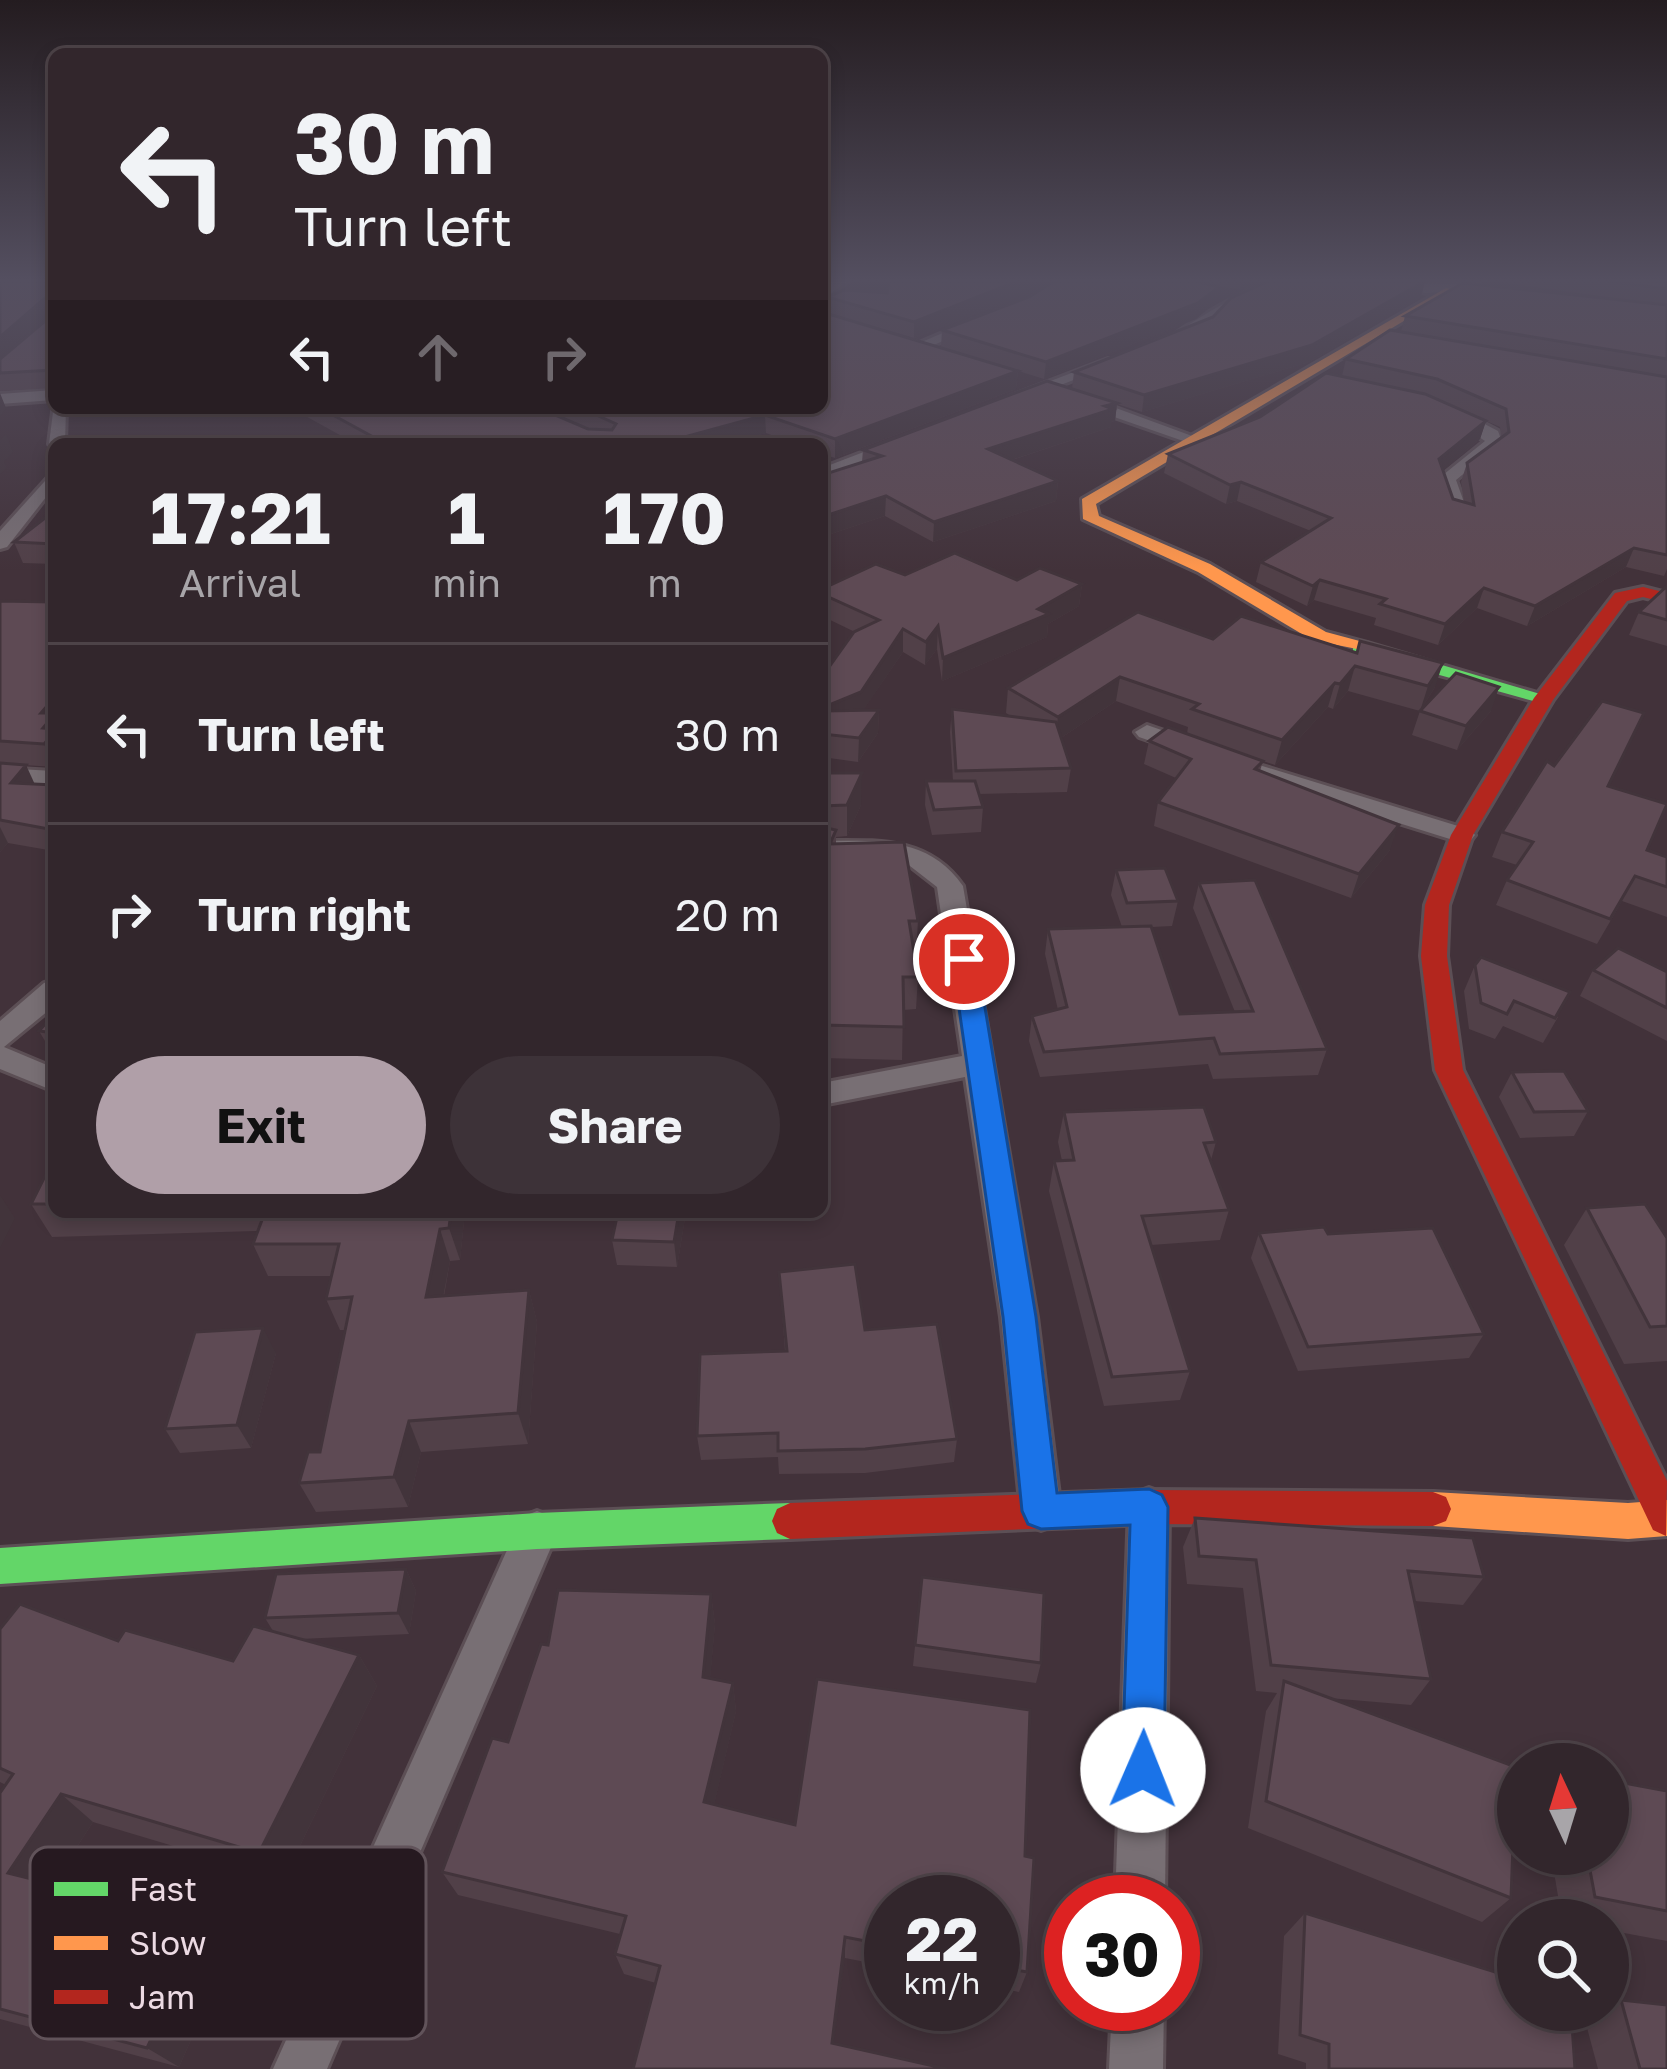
<!DOCTYPE html>
<style>
:root{--surface:#32262c;--page:#3d3238;--text:#f1f3f6;--muted:#a8a5a9;--line:#4d4348;--accent:#b09fa8}
body{margin:0;font-family:"Golos Text",sans-serif;background:var(--page);color:var(--text);height:100vh;display:flex;flex-direction:column;font-size:45px;white-space:nowrap}
*{box-sizing:border-box;margin:0}
p{font-size:39px;color:var(--muted)}
.icon{flex:none;width:66px;height:66px;fill:none;stroke:currentColor;stroke-width:2;stroke-linecap:round;stroke-linejoin:round}
.map{position:relative;flex:1;overflow:hidden}
.panel{position:absolute;left:48px;top:438px;width:780px;height:780px;display:flex;flex-direction:column;background:var(--surface);border-radius:18px;box-shadow:0 6px 18px #0003,0 0 0 3px var(--line)}
.panel>*{flex:none}
.hud{position:absolute;left:48px;top:48px;width:780px;height:366px;border-radius:18px;box-shadow:0 6px 18px #0003,0 0 0 3px var(--line);background:#32262c;color:var(--text);overflow:hidden}
.needle{width:78px;rotate:356deg}
.controls{position:absolute;left:1497px;top:1743px;display:grid;gap:24px}
.controls a{display:grid;place-items:center;width:132px;height:132px;border-radius:50%;background:var(--surface);box-shadow:0 6px 18px #0003,0 0 0 3px var(--line);font-size:60px}
.speed{position:absolute;left:864px;top:1875px;display:flex;gap:24px;font-size:60px;font-weight:700;text-align:center}
.speed>*{display:grid;place-content:center;width:156px;height:156px;border-radius:50%;background:var(--surface);box-shadow:0 6px 18px #0003,0 0 0 3px var(--line);line-height:1}
.speed small{font-size:30px;font-weight:400}
.speed .limit{border:18px solid #d22;background:#fff;color:#111}
.pin{position:absolute;display:grid;place-items:center;width:102px;height:102px;color:#fff;margin:-51px;border:6px solid #fff;border-radius:50%;box-shadow:0 3px 12px #0007}
.me{position:absolute;width:132px;margin:-66px;rotate:1deg;stroke-linejoin:round;filter:drop-shadow(0 0 9px #0008)}
.turn{display:flex;align-items:center;gap:42px;height:252px;padding:0 48px;font-size:54px}
.turn .icon{width:156px;height:156px;stroke-width:2.5}
.turn b{display:block;font-size:84px;line-height:102px}
.lanes{display:flex;align-items:center;height:114px;padding:0 48px;background:#0003;justify-content:center;gap:60px;direction:ltr}
.lanes .off{opacity:.35}
.eta{display:flex;justify-content:space-evenly;align-items:center;height:204px;text-align:center}
.eta b{font-size:72px;font-weight:700;line-height:84px}
.action{display:flex;gap:24px;margin-top:auto;padding:24px 48px}
.action a{flex:1;height:138px;border-radius:72px;background:var(--accent);color:#111;font-size:48px;font-weight:700;line-height:138px;text-align:center}
.action a+a{background:var(--page);color:var(--text)}
ul{padding:0;list-style:none}
li{display:flex;align-items:center;gap:36px;height:180px;padding:0 48px;border-top:3px solid var(--line)}
li div{flex:1}
li b{display:block;font-size:45px}
li em{font-style:normal}
.map>svg:first-child{display:block}
</style>
<div class="map">
<svg width="1667" height="2069" viewBox="0 0 1667 2069">
<rect width="100%" height="100%" fill="#42323a"/>
<g fill="none" stroke-linecap="round" stroke-linejoin="round">
<g stroke="#5c4f55" stroke-width="6">
<g id="street">
<path d="M833,281H848L822,299V289Z"/>
<path d="M1272,281H1290C1271,293 1244,297 1225,310C1208,322 1192,350 1168,339C1203,314 1231,298 1272,281Z"/>
<path d="M1385,281L1480,285L1487,289L1425,293Z"/>
<path d="M973,320L985,323L922,350L910,347Z"/>
<path d="M1108,359L1120,362L1022,400L1009,397Z"/>
<path d="M54,390V400L0,404V394Z"/>
<path d="M1074,397H1086L1203,440L1189,443L1074,403Z"/>
<path d="M54,404L66,408L65,444H54V448L49,444Z"/>
<path d="M1452,407L1498,431L1502,442L1456,480L1469,516L1460,521L1451,516L1438,479L1485,441L1446,415L1444,412Z"/>
<path d="M895,440L909,444L822,479V468Z"/>
<path d="M54,471V487L7,547L0,549V531Z"/>
<path d="M1147,725L1202,744L1206,749L1194,756L1139,737L1135,732Z"/>
<path d="M1256,764L1471,830L1475,835L1471,840H1453L1248,776V766Z"/>
<path d="M0,768L54,771V785L0,782Z"/>
<path d="M822,841C877,841 928,836 963,886L1037,1317L1061,1511L1055,1525L1041,1530L1027,1525L1021,1511L1001,1317L965,1077L822,1105V1083L962,1056L937,887L901,859L822,857Z"/>
<path d="M54,980V1006L4,1047L54,1068V1091L0,1069V1021L44,983Z"/>
<path d="M1149,1488L1163,1493L1169,1507L1165,1902H1115L1129,1507L1135,1493Z"/>
<path d="M537,1511L552,1517L558,1531L327,2069H273L522,1517Z"/>
<path d="M1112,2004H1164L1163,2069H1109Z"/>
</g>
</g>
<g stroke="#5c4f55" stroke-width="6">
<g id="fast">
<path d="M1353,643H1367L1554,698L1544,704L1537,702L1353,651Z"/>
<path d="M790,1503L803,1509L808,1521L803,1533L790,1539L537,1549L0,1584V1548L537,1513Z"/>
</g>
</g>
<g stroke="#5c4f55" stroke-width="6">
<g id="slow">
<path d="M1446,288L1456,290L1096,504L1099,516L1210,564L1326,632L1367,643V651L1312,640L1198,572L1083,519L1082,499Z"/>
<path d="M1433,1492L1628,1503L1667,1500V1536L1628,1539L1433,1526L1420,1521L1415,1509L1420,1497Z"/>
</g>
</g>
<g stroke="#5c4f55" stroke-width="6">
<g id="jam">
<path d="M1643,587L1667,593V603L1643,597L1627,601L1553,700L1473,835L1449,905L1447,956L1463,1070L1667,1481L1666,1536L1653,1530L1435,1070L1421,956L1425,905L1451,835L1534,698L1615,593Z"/>
<path d="M1149,1490L1433,1492L1446,1497L1451,1509L1446,1521L1433,1526L1149,1524L790,1539L777,1533L772,1521L777,1509L790,1503Z"/>
</g>
</g>
<use href="#street" fill="#786f74" fill-rule="evenodd"/>
<use href="#fast" fill="#63d668" fill-rule="evenodd"/>
<use href="#slow" fill="#ff974d" fill-rule="evenodd"/>
<use href="#jam" fill="#b3261e" fill-rule="evenodd"/>
</g>
<g fill="#514048" fill-rule="evenodd">
<path d="M0,281H54V388L0,391ZM51,314V316L7,353Z"/>
<path d="M1055,281H1425L1421,297L1309,362L1142,412L1117,404L1115,421L1111,422V427L1012,460L1058,481L1056,501L933,542L885,516L822,537V475L862,462L863,450L1072,389L1074,372L1213,317L1268,282L1240,289L1213,286L1219,287L1216,302L1196,319L1044,379L941,347L942,330L1029,297Z"/>
<path d="M1491,281H1667V376L1401,332L1405,316L1650,303Z"/>
<path d="M827,297L1013,299L914,338L827,313Z"/>
<path d="M1346,359L1667,377V569L1664,576L1626,567L1527,626L1477,608L1438,645L1374,625L1376,618L1314,600L1307,606L1256,582L1261,562L1311,531L1237,501L1226,504L1164,473L1168,454L1260,417L1342,376ZM1425,394L1500,427L1501,437L1467,463L1461,482L1464,502L1453,499L1443,470L1480,439L1486,421Z"/>
<path d="M1018,371L1016,389L835,458L822,454V444H795L766,433L728,444H356L291,408H539L589,429L544,408H822Z"/>
<path d="M54,511V564L23,563L14,542Z"/>
<path d="M905,575L1082,584L1079,606L1048,624L1047,637L942,681L937,649L925,665L903,652L863,710H879L878,733L858,762L822,757V677L855,632L822,616V589Z"/>
<path d="M1667,586V646L1629,635L1639,612Z"/>
<path d="M0,601L54,602V767L9,764L34,784L54,785V851L8,843L0,852Z"/>
<path d="M1241,616L1435,687L1420,711L1348,691L1333,709L1328,707L1275,765L1263,761L1260,771L1390,850L1351,898L1154,826L1158,802L1176,778L1144,764L1149,741L1187,734L1188,727L1116,701L1061,738L1071,768L1067,792L979,794L983,807L981,832L932,835L925,805L926,781H953L950,732L952,709L1012,717L1006,713L1008,688L1213,639Z"/>
<path d="M1420,711H1491L1457,750L1412,735Z"/>
<path d="M1554,766L1609,786L1647,850L1667,857V917L1622,901L1597,944L1496,905L1507,880L1517,865L1492,857L1502,832Z"/>
<path d="M822,773L861,805L847,836L836,837V844L918,921L916,953H914L918,977L916,1009L903,1010L902,1060L822,1058Z"/>
<path d="M1116,870L1178,901L1172,926L1152,927L1180,1014L1235,1012L1193,908L1199,883L1327,1049L1318,1075L1213,1079L1208,1064L1040,1077L1029,1041L1032,1016L1058,1010L1045,954L1048,929L1122,927L1111,895Z"/>
<path d="M1475,965L1558,1017L1543,1043L1503,1026L1495,1039L1469,1029L1464,991Z"/>
<path d="M1593,970L1667,972V1041L1580,996Z"/>
<path d="M54,1014V1056L39,1031Z"/>
<path d="M1512,1072L1588,1111L1574,1136L1520,1138L1499,1097Z"/>
<path d="M1064,1112L1216,1142L1211,1160L1229,1210L1220,1240L1151,1245L1190,1371L1180,1400L1104,1406L1049,1191L1054,1161H1062L1058,1142Z"/>
<path d="M54,1158V1212H465L460,1260L450,1261L444,1296L529,1290L537,1322L528,1444L421,1452L408,1507L316,1512L299,1483L320,1452L345,1330H340L326,1299L331,1276H268L253,1244L258,1231L52,1237L31,1204Z"/>
<path d="M1587,1208L1667,1238V1361L1624,1364L1564,1245Z"/>
<path d="M618,1212H686L677,1267L617,1265L612,1240Z"/>
<path d="M1259,1233L1328,1234L1484,1334L1469,1358L1298,1371L1251,1258Z"/>
<path d="M779,1272L865,1330L957,1439L954,1462L865,1473L779,1474L778,1457L701,1460L697,1436L785,1351Z"/>
<path d="M276,1353L251,1448L180,1453L165,1429Z"/>
<path d="M1195,1518L1484,1577L1463,1605L1414,1601L1431,1679L1411,1705L1329,1698L1511,1898L1482,1922L1248,1828L1266,1711L1277,1693L1256,1691L1243,1588L1187,1584L1183,1547Z"/>
<path d="M406,1569L416,1591L409,1634L300,1639L359,1655L377,1686L284,1879L93,1822L53,1884L233,1945L179,2067L0,2019V1793L6,1785L0,1782V1629L118,1641L233,1661L273,1631L265,1618Z"/>
<path d="M922,1577L1041,1663L1036,1683L913,1666Z"/>
<path d="M711,1594L715,1624L710,1678L733,1683L736,1711L714,1804L795,1825L1025,1856L1027,1972L1019,1992L993,1987V1902H891V1967L845,1958L633,2069L656,1983L624,1974L615,1954L620,1934L458,1895L442,1872L508,1742L548,1645Z"/>
<path d="M1667,1791V1941L1608,1930V1920H1562L1551,1854H1608Z"/>
<path d="M1305,1913L1575,2069H1306V2063L1278,2054L1284,1936Z"/>
<path d="M1621,2000L1667,2069H1598L1585,2020L1604,2010H1608V2008Z"/>
</g>
<g fill="#42343b">
<path d="M1018,281H1044L1013,299L914,338V322Z"/>
<path d="M1241,281H1269L1240,289Z"/>
<path d="M1425,281L1421,297L1309,362L1142,412L1144,395Z"/>
<path d="M1219,287L1216,302L1196,319L1044,379L1046,362Z"/>
<path d="M45,298L51,314L0,359V337Z"/>
<path d="M1018,371L1016,389L835,458V439Z"/>
<path d="M0,393L6,408L0,417Z"/>
<path d="M1117,403L1115,421L1111,422V427L987,468L988,449Z"/>
<path d="M251,408H283L252,412Z"/>
<path d="M765,415L766,433L728,444H659Z"/>
<path d="M1486,421L1480,439L1434,478L1439,459Z"/>
<path d="M6,434L13,452L4,462L7,468L0,474V440Z"/>
<path d="M1058,481L1056,501L933,542L934,522Z"/>
<path d="M1241,482L1237,501L1226,504L1230,485Z"/>
<path d="M886,496L885,516L822,537V517Z"/>
<path d="M1634,548L1626,567L1527,626L1535,606Z"/>
<path d="M1320,580L1314,600L1307,606L1313,586Z"/>
<path d="M1082,584L1079,606L1048,624L1047,637L942,681L943,658Z"/>
<path d="M1484,588L1477,608L1438,645L1445,624Z"/>
<path d="M938,626L937,649L925,665L926,642Z"/>
<path d="M903,629V652L860,715L822,731V708Z"/>
<path d="M1443,663L1435,687L1420,711L1428,686Z"/>
<path d="M1355,666L1348,691L1333,709L1340,684Z"/>
<path d="M1120,677L1116,701L1055,742L1058,717Z"/>
<path d="M1335,683L1328,707L1275,765L1282,740Z"/>
<path d="M1499,687L1491,711L1457,750L1466,726Z"/>
<path d="M54,698V765L44,744L41,713Z"/>
<path d="M879,710L878,733L858,762L859,738Z"/>
<path d="M26,765L37,789L11,783Z"/>
<path d="M862,773L861,805L847,836V805Z"/>
<path d="M1399,825L1390,850L1351,898L1359,874Z"/>
<path d="M0,827L8,843L0,852Z"/>
<path d="M0,1195L15,1218L0,1248Z"/>
<path d="M451,1212H465L460,1260L449,1228Z"/>
<path d="M679,1212H686L677,1267L674,1242Z"/>
<path d="M440,1229L450,1261L437,1329L426,1297Z"/>
<path d="M529,1290L537,1322L528,1444L518,1413Z"/>
<path d="M263,1328L276,1353L251,1448L237,1425Z"/>
<path d="M409,1421L421,1452L408,1507L394,1477Z"/>
<path d="M406,1569L416,1591L409,1634L398,1613Z"/>
<path d="M711,1594L715,1624L708,1705L703,1677Z"/>
<path d="M359,1655L377,1686L284,1879L259,1853Z"/>
<path d="M733,1683L736,1711L709,1827L704,1802Z"/>
<path d="M61,1794L93,1822L44,1898L8,1873Z"/>
<path d="M205,1922L233,1945L179,2067L147,2048Z"/>
<path d="M845,1937V1958L832,2060V2043Z"/>
</g>
<g fill="#5e4a54" stroke="#42343b" stroke-width="3">
<path d="M0,281H54V370L0,373V359L51,316V298H45L0,337Z"/>
<path d="M889,281H1018L914,322L827,297L844,290L887,293Z"/>
<path d="M1055,281H1195L1219,287L1198,303L1046,362L942,330L1029,297Z"/>
<path d="M1269,281H1425L1312,345L1144,395L1074,372L1213,317L1231,298Z"/>
<path d="M1608,281H1667V289Z"/>
<path d="M1463,283L1667,305V359L1405,316Z"/>
<path d="M822,312L1018,371L835,439L765,415L659,444H368L363,441L375,438L320,408H539L588,429L612,430L616,424L581,408H822Z"/>
<path d="M1390,330L1667,377V555L1634,548L1535,606L1484,588L1445,624L1380,604L1386,599L1320,580L1313,586L1261,562L1331,518L1241,482L1230,485L1168,454L1260,417L1326,373L1425,394L1486,421L1439,459L1453,499L1474,505L1467,463L1509,432L1506,409L1437,379L1346,359Z"/>
<path d="M1047,381L1117,403L1105,406L1113,409L988,449L1058,481L934,522L886,496L822,517V475L882,456L863,450Z"/>
<path d="M54,511V544L14,542Z"/>
<path d="M955,553L1017,580L1040,568L1082,584L1038,609L1049,614L943,658L938,626L926,642L903,629L861,692L822,708V677L854,632L879,620L822,594V589L876,564L905,575Z"/>
<path d="M1667,586V620L1639,612Z"/>
<path d="M0,601L54,602V698L41,713H54V715L43,728L54,729V733L44,744L0,741Z"/>
<path d="M1138,612L1213,639L1241,616L1357,653L1360,641L1443,663L1428,686L1355,666L1340,684L1335,683L1282,740L1192,709L1199,704L1120,677L1058,717L1008,688Z"/>
<path d="M1456,673L1499,687L1466,726L1420,711Z"/>
<path d="M1602,701L1644,713L1608,786L1667,804L1647,850L1667,857V887L1635,876L1610,919L1507,880L1533,842L1502,832L1547,761L1554,766Z"/>
<path d="M952,709L1056,722L1071,768L956,771Z"/>
<path d="M879,710L859,738L822,734V711Z"/>
<path d="M1168,727L1263,761L1255,769L1399,825L1359,874L1158,802L1191,759L1149,741Z"/>
<path d="M0,763L26,765L11,783L54,785V830L0,820Z"/>
<path d="M822,773H862L847,805L822,806Z"/>
<path d="M926,781H975L983,807L934,810Z"/>
<path d="M822,827L836,830L830,844L904,842L918,921H909L918,977H903L904,1027L822,1025Z"/>
<path d="M1165,868L1178,901L1127,903L1116,870Z"/>
<path d="M1255,880L1327,1049L1220,1054L1214,1038L1044,1052L1032,1016L1067,1007L1048,929L1151,926L1180,1014L1253,1011L1199,883Z"/>
<path d="M1618,948L1667,972V1008L1593,970Z"/>
<path d="M1481,957L1570,992L1555,1018L1514,1001L1507,1014L1481,1003L1475,965Z"/>
<path d="M54,1014V1033L39,1031Z"/>
<path d="M1564,1071L1588,1111L1534,1112L1512,1072Z"/>
<path d="M1204,1107L1216,1142L1204,1143L1229,1210L1142,1216L1190,1371L1112,1377L1054,1161L1074,1160L1064,1112Z"/>
<path d="M54,1158V1204H31Z"/>
<path d="M1645,1204L1667,1238V1326L1650,1327L1587,1208Z"/>
<path d="M265,1212H451L449,1228L440,1229L426,1297L529,1290L518,1413L409,1421L394,1477L299,1483L308,1452H320L352,1297L326,1299L339,1244H253Z"/>
<path d="M618,1212H679L674,1242L612,1240Z"/>
<path d="M1324,1227L1328,1234L1433,1228L1484,1334L1308,1347L1259,1233Z"/>
<path d="M855,1264L865,1330L937,1324L957,1439L865,1449L778,1451V1433L697,1436L700,1354L787,1351L779,1272Z"/>
<path d="M263,1328L237,1425L165,1429L195,1332Z"/>
<path d="M1195,1518L1473,1538L1484,1577L1408,1571L1431,1679L1271,1665L1256,1560L1199,1556Z"/>
<path d="M406,1569L398,1613L265,1618L276,1574Z"/>
<path d="M922,1577L1044,1593L1041,1663L915,1645Z"/>
<path d="M558,1590L711,1594L703,1677L733,1683L704,1802L795,1825L817,1679L1030,1710L1025,1856L1034,1858L1027,1972L993,1966V1902H891V1946L845,1937L832,2043L947,2069H633L660,1966L615,1954L626,1916L442,1872L492,1738L508,1742L541,1644L548,1645Z"/>
<path d="M20,1604L118,1641L125,1630L233,1661L253,1626L359,1655L259,1853L61,1794L8,1873L205,1922L147,2048L0,2009V1793L13,1774L0,1768V1629Z"/>
<path d="M1284,1681L1516,1767L1511,1898L1266,1801Z"/>
<path d="M1608,1780L1667,1791V1911L1595,1897L1587,1854H1608Z"/>
<path d="M1305,1913L1518,1979V2010H1571L1575,2069H1329V2044L1300,2035Z"/>
<path d="M1621,2000L1667,2005V2069H1640Z"/>
</g>
<linearGradient id="sky" x2="0" y2="1"><stop stop-color="#241c20"/><stop offset="0.49" stop-color="#544f60"/><stop offset="1" stop-color="#544f60" stop-opacity="0"/></linearGradient>
<rect width="1667" height="571" fill="url(#sky)"/>
<path fill="#1a73e8" stroke="#114b97" stroke-width="3" d="M964,950L977,959L1036,1317L1057,1493L1149,1489L1162,1495L1168,1507L1164,1770L1158,1785L1143,1792L1128,1785L1122,1770L1130,1525L1041,1529L1028,1524L1022,1511L1003,1317L952,959Z"/>
<rect x="30" y="1847" width="396" height="192" rx="18" fill="#261920" stroke="#61535a" stroke-width="3"/>
<rect x="54" y="1882" width="54" height="14" fill="#63d668"/>
<rect x="54" y="1936" width="54" height="14" fill="#ff974d"/>
<rect x="54" y="1990" width="54" height="14" fill="#b3261e"/>
<g font-size="33" fill="#ecdae3">
<text x="129" y="1901">Fast</text>
<text x="129" y="1955">Slow</text>
<text x="129" y="2009">Jam</text>
</g>
</svg>
<div class="controls">
<a><svg class="needle" viewBox="-14 -14 28 28"><path d="M0-13l5 13h-10z" fill="#e53935"/><path d="M0 13l5-13h-10z" fill="#a8a5a9"/></svg></a>
<a><svg class="icon" aria-label="search" viewBox="0 0 24 24"><circle cx="10" cy="10" r="6"/><path d="M15 15l6 6"/></svg></a>
</div>
<div class="speed"><div>22<small>km/h</small></div><div class="limit">30</div></div>
<div class="pin" style="left:964px;top:959px;background:#d93025"><svg class="icon" aria-label="arrive" viewBox="0 0 24 24"><path d="M6 21V4h12l-3 4 3 4H6"/></svg></div>
<svg class="me" style="left:1143px;top:1770px" viewBox="-20 -20 40 40"><circle r="19" fill="#fff"/><path d="M0-13L10 11 0 6-10 11z" fill="#1a73e8"/></svg>
<div class="hud">
<div class="turn"><svg class="icon" aria-label="left" viewBox="0 0 24 24"><path d="M17 20v-9H6M10 6l-5 5 5 5"/></svg><div><b>30 m</b>Turn left</div></div>
<div class="lanes"><svg class="icon" aria-label="left" viewBox="0 0 24 24"><path d="M17 20v-9H6M10 6l-5 5 5 5"/></svg><svg class="icon off" aria-label="ahead" viewBox="0 0 24 24"><path d="M12 20V5M6 11l6-6 6 6"/></svg><svg class="icon off" aria-label="right" viewBox="0 0 24 24"><path d="M7 20v-9h11M14 6l5 5-5 5"/></svg></div>
</div>
<section class="panel">
<div class="eta">
<div><b>17:21</b><p>Arrival</p></div>
<div><b>1</b><p>min</p></div>
<div><b>170</b><p>m</p></div>
</div>
<ul>
<li><svg class="icon" aria-label="left" viewBox="0 0 24 24"><path d="M17 20v-9H6M10 6l-5 5 5 5"/></svg><div><b>Turn left</b></div><em>30 m</em></li>
<li><svg class="icon" aria-label="right" viewBox="0 0 24 24"><path d="M7 20v-9h11M14 6l5 5-5 5"/></svg><div><b>Turn right</b></div><em>20 m</em></li>
</ul>
<div class="action"><a>Exit</a><a>Share</a></div>
</section>
</div>
